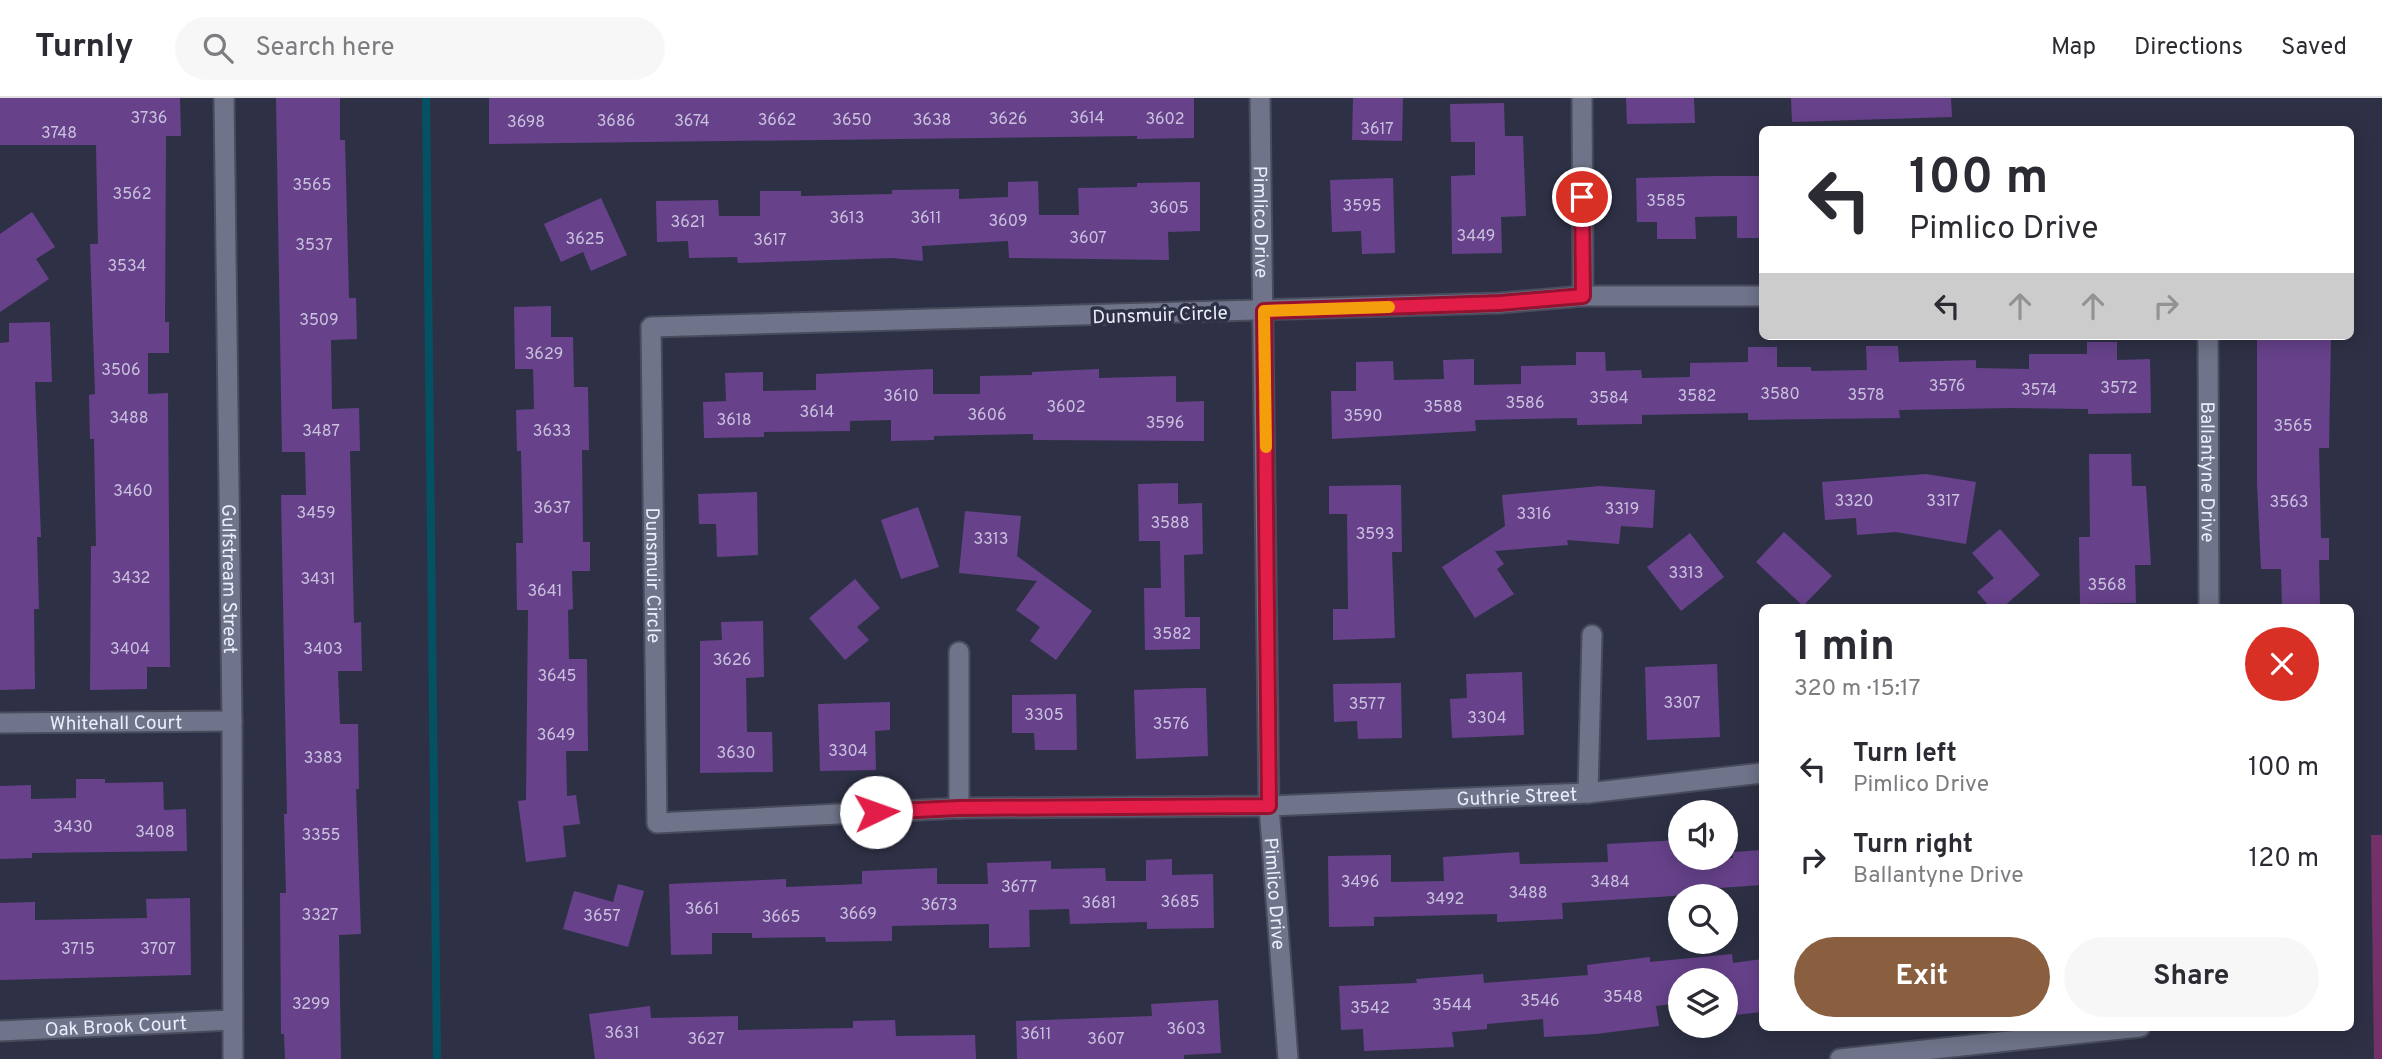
<!DOCTYPE html>
<meta charset="utf-8">
<style>
:root{--surface:#fff;--page:#f7f7f7;--text:#2b2b33;--muted:#7c7c81;--line:#e1e1e2;--accent:#895f40}
body{margin:0;font-family:Overpass,sans-serif;background:var(--page);color:var(--text);height:100vh;display:flex;flex-direction:column;font-size:26px;white-space:nowrap}
*{box-sizing:border-box;margin:0}
p{font-size:23px;color:var(--muted)}
.icon{flex:none;width:38px;height:38px;fill:none;stroke:currentColor;stroke-width:2;stroke-linecap:round;stroke-linejoin:round}
.map{position:relative;flex:1;overflow:hidden}
.sheet{position:absolute;left:1759px;top:506px;width:595px;height:427px;display:flex;flex-direction:column;background:var(--surface);border-radius:10px;box-shadow:0 4px 18px #0003}
.sheet>*{flex:none}
.hud{position:absolute;left:1759px;top:28px;width:595px;height:214px;border-radius:10px;box-shadow:0 4px 18px #0003;background:#fff;color:var(--text);overflow:hidden}
.fabs{position:absolute;left:1668px;top:702px;display:grid;gap:14px}
.fabs a{display:grid;place-items:center;width:70px;height:70px;border-radius:50%;background:var(--surface);box-shadow:0 4px 18px #0003;font-size:35px}
.pin{position:absolute;display:grid;place-items:center;width:60px;height:60px;color:#fff;margin:-30px;border:4px solid #fff;border-radius:50%;box-shadow:0 2px 7px #0007}
.me{position:absolute;width:77px;margin:-38px;rotate:87deg;stroke-linejoin:round;filter:drop-shadow(0 0 5px #0008)}
.turn{display:flex;align-items:center;gap:24px;height:147px;padding:0 35px;font-size:32px}
.turn .icon{width:91px;height:91px;stroke-width:2.5}
.turn b{display:block;font-size:49px;line-height:60px}
.lanes{display:flex;align-items:center;height:66px;padding:0 35px;background:#0003;justify-content:center;gap:35px;direction:ltr}
.lanes .off{opacity:.35}
.round{display:grid;place-items:center;flex:none;width:74px;height:74px;border-radius:37px;background:var(--page)}
.overview{display:flex;align-items:center;justify-content:space-between;height:119px;padding:0 35px}
h1{font-size:42px;font-weight:700;line-height:52px}
.primary-button{display:flex;gap:14px;margin-top:auto;padding:14px 35px}
.primary-button a{flex:1;height:80px;border-radius:42px;background:var(--accent);color:#fff;font-size:28px;font-weight:700;line-height:80px;text-align:center}
.primary-button a+a{background:var(--page);color:var(--text)}
ul{padding:0;list-style:none}
li{display:flex;align-items:center;gap:21px;height:91px;padding:0 35px}
li div{flex:1}
li b{display:block;font-size:26px}
li em{font-style:normal}
header{display:flex;align-items:center;gap:42px;box-sizing:border-box;height:98px;padding:0 35px;background:var(--surface);border-bottom:2px solid var(--line)}
header strong{font-size:33px}
nav{display:flex;gap:38px;margin-inline-start:auto;font-size:24px}
.search{width:490px;height:63px;background:var(--page);display:flex;align-items:center;gap:18px;box-sizing:border-box;padding:0 24px;border-radius:38px;color:var(--muted);font-size:26px}
.map>svg:first-child{display:block}
</style>
<header>
<strong>Turnly</strong>
<div class="search"><svg class="icon" aria-label="search" viewBox="0 0 24 24"><circle cx="10" cy="10" r="6"/><path d="M15 15l6 6"/></svg>Search here</div>
<nav><a>Map</a><a>Directions</a><a>Saved</a></nav>
</header>
<div class="map">
<svg width="2382" height="961" viewBox="0 0 2382 961">
<rect width="100%" height="100%" fill="#2e3145"/>
<path fill="#733069" d="M2371,737H2382V961H2374Z"/>
<g fill="none" stroke-linecap="round" stroke-linejoin="round">
<path stroke="#055164" stroke-width="8" d="M426,0L437,961"/>
</g>
<g fill="#67428b">
<path d="M0,0H180L181,38H166L165,224H169V255H148V296L168,295L170,569H147V591L90,592L91,448H96L94,341H90L89,297L95,296L90,146H98L96,47H0Z"/>
<path d="M276,0H340V42H345L349,200H356L357,241L331,242L332,311L359,310L360,353H350L354,525L361,524L362,573H338L340,626H358L359,691H356L361,836L339,837L341,961H285L284,936H281L280,795H286L284,716H287L281,397H306L305,354H282Z"/>
<path d="M489,0H1194V40L1137,41V38L489,46Z"/>
<path d="M1353,0H1403L1402,43L1352,42Z"/>
<path d="M1626,0H1694L1695,25L1627,26Z"/>
<path d="M1791,0H1951L1952,19L1792,24Z"/>
<path d="M1504,5L1505,38H1523L1526,118L1501,119L1502,155L1452,156L1451,78L1475,77V44H1451L1450,6Z"/>
<path d="M1715,78H1762V140H1737V118L1695,119L1696,141H1657V124H1637L1636,80Z"/>
<path d="M1393,80L1395,155L1362,156L1361,133L1332,134L1330,82Z"/>
<path d="M1038,83L1039,117H1079L1078,90L1137,89V85L1200,84V133L1168,134L1169,162L1009,160L1008,143L922,148L923,163L892,160L738,165L737,159L689,160L688,143L657,144L656,103L718,102L719,118H760V93H801V98L892,96V92L959,91V101L1008,99V84Z"/>
<path d="M601,100L627,157L591,173L583,154L561,164L544,126Z"/>
<path d="M32,114L55,149L36,161L49,181L0,214V136Z"/>
<path d="M551,208V239H573L574,289H588L589,352H582L583,444H590V473H572L573,511L568,512L569,561H587L588,653H566L567,698L576,697L580,726L563,728L566,759L526,764L518,703L526,702L528,512H517L516,445H523L521,353H517L516,312L534,311L533,271H515L514,209Z"/>
<path d="M50,224L52,284H35L41,439H37L39,511H34L35,591L0,592V245L9,244V225Z"/>
<path d="M2257,238H2331L2329,350H2319L2321,440H2329V462H2319L2320,509H2282L2281,471H2261L2257,385Z"/>
<path d="M2087,244H2117V262L2150,261L2151,315L2088,316V311L2010,310L1899,312L1900,320L1748,322V315L1642,317V326L1577,327V320L1475,322L1476,333L1332,341L1331,293H1356V264L1393,263L1394,282L1444,281L1443,262L1474,261V287L1521,286V268L1576,267V254H1605L1606,273L1641,272L1642,280L1690,279V265L1748,264V249H1777V269H1811V273L1867,272L1866,248H1898L1899,264L1976,262V270L2029,271V256H2087Z"/>
<path d="M933,271V296H980V278L1032,277V274L1099,271V280L1176,278V304L1204,303V343L1033,342V336L934,338V342L891,343V322L850,323V333L764,334V339L704,340L703,304L726,303L725,275L763,274V293L816,292V276Z"/>
<path d="M2089,356H2131L2132,388H2146L2151,467H2135L2136,505L2080,506L2079,439H2090Z"/>
<path d="M1926,376L1976,384L1966,446L1896,434L1857,437L1856,420L1825,422L1822,384Z"/>
<path d="M1178,385V406L1202,405L1203,456L1184,457L1185,519H1200V551L1145,552L1144,490H1161L1160,443H1139L1138,386Z"/>
<path d="M1401,387L1402,454H1392L1395,540L1333,542V511H1348L1347,416H1329V388Z"/>
<path d="M1600,388L1655,392L1653,430L1621,428L1619,446L1567,442L1568,447L1495,453L1504,466L1497,471L1514,496L1475,520L1442,469L1505,428L1502,397Z"/>
<path d="M757,394L758,457L717,459L716,426H699L698,396Z"/>
<path d="M918,409L939,469L901,481L881,422Z"/>
<path d="M965,413L1021,418L1017,458L1092,513L1056,562L1030,543L1040,529L1016,512L1037,483L959,475Z"/>
<path d="M2000,431L2040,477L2003,509H1990L1977,494L1994,480L1972,455Z"/>
<path d="M1784,434L1832,478L1803,508L1756,464Z"/>
<path d="M1690,435L1724,479L1681,513L1647,469Z"/>
<path d="M855,481L880,510L857,529L869,542L845,562L809,520Z"/>
<path d="M763,523L764,579L746,580L747,634H772L773,674L700,675V543L722,542L721,524Z"/>
<path d="M1717,566L1720,639L1647,642L1645,569Z"/>
<path d="M1522,574L1524,637L1452,640L1450,601L1467,600L1466,576Z"/>
<path d="M1401,585L1402,640L1358,641L1357,623L1334,624L1333,586Z"/>
<path d="M1191,590H1206L1208,658L1136,661L1134,592Z"/>
<path d="M1076,596L1077,652H1035L1034,635H1012V597Z"/>
<path d="M890,604V632L875,633L876,672L820,673L818,606Z"/>
<path d="M76,681H105V685L163,684L164,712L186,711L187,753L32,755V760L0,761V688L31,687V701L76,700Z"/>
<path d="M1680,742V760H1733V754L1762,752V787L1719,790L1720,795L1562,805L1563,821L1497,824V816L1374,819V828L1329,829L1328,758L1391,757V784L1444,783L1443,759L1519,754L1520,766L1608,764L1607,746Z"/>
<path d="M1172,761V777L1213,776L1214,830L1147,831V824L1070,826L1069,811L1029,812L1030,849L989,850V826L892,828V843L826,844L825,839L752,840V835H712V856L671,857L669,786L786,781V789L862,786V773L937,770V786H988L987,765L1051,763V771L1105,770L1106,783H1146V762Z"/>
<path d="M618,786L644,793L628,849L563,831L574,793L613,804Z"/>
<path d="M190,800L191,877L0,882V805L35,804V822L147,820L146,801Z"/>
<path d="M1732,856L1733,865L1762,861V914L1726,918V882H1680V905L1656,908L1659,928L1596,936L1544,939L1543,921L1487,926V931L1452,934L1454,949L1364,953L1363,931L1341,932L1339,888L1417,885L1416,881L1483,876L1484,885L1588,877L1587,867L1650,859V864Z"/>
<path d="M1218,902L1221,955L1184,957V961H1017L1016,923L1152,918L1151,906Z"/>
<path d="M650,908L651,920L738,918V932L853,930V923L895,922L896,938L975,937L976,961H595L589,916Z"/>
</g>
<g fill="none" stroke-linecap="round" stroke-linejoin="round">
<g stroke="#494c5c" stroke-width="23">
<g id="minor">
<path id="s1" d="M224,0L232,623L233,961"/>
<path id="s2" d="M1260,0L1269,708L1288,961"/>
<path d="M1582,0L1583,198"/>
<path id="s3" d="M1762,198H1583L1500,205L651,229L657,725L959,710L1269,708L1588,695L1762,675"/>
<path id="s4" d="M2208,238L2209,509"/>
<path id="s5" d="M0,625L232,623"/>
<path d="M1588,695L1592,537"/>
<path d="M959,710V554"/>
<path id="s6" d="M0,933L232,922"/>
<path d="M1840,961L2140,929"/>
</g>
</g>
<use href="#minor" stroke="#70748a" stroke-width="19"/>
</g>
<g fill="none" stroke-linecap="round" stroke-linejoin="round">
<g stroke="#92132f" stroke-width="18">
<path id="route" d="M876,714L959,710L1269,708L1264,213L1500,205L1583,198L1582,99"/>
</g>
<use href="#route" stroke="#e11d48" stroke-width="12"/>
<path stroke="#f59e0b" stroke-width="12" d="M1266,349L1264,213L1389,209"/>
</g>
<g text-anchor="middle" stroke-width="7" stroke-linejoin="round" paint-order="stroke">
<g font-size="16" fill="#c9c2de">
<text x="149" y="25">3736</text>
<text x="1087" y="25">3614</text>
<text x="1008" y="26">3626</text>
<text x="1165" y="26">3602</text>
<text x="777" y="27">3662</text>
<text x="852" y="27">3650</text>
<text x="932" y="27">3638</text>
<text x="616" y="28">3686</text>
<text x="692" y="28">3674</text>
<text x="526" y="29">3698</text>
<text x="1377" y="36">3617</text>
<text x="59" y="40">3748</text>
<text x="312" y="92">3565</text>
<text x="132" y="101">3562</text>
<text x="1666" y="108">3585</text>
<text x="1362" y="113">3595</text>
<text x="1169" y="115">3605</text>
<text x="847" y="125">3613</text>
<text x="926" y="125">3611</text>
<text x="1008" y="128">3609</text>
<text x="688" y="129">3621</text>
<text x="1476" y="143">3449</text>
<text x="1088" y="145">3607</text>
<text x="585" y="146">3625</text>
<text x="770" y="147">3617</text>
<text x="314" y="152">3537</text>
<text x="127" y="173">3534</text>
<text x="319" y="227">3509</text>
<text x="544" y="261">3629</text>
<text x="121" y="277">3506</text>
<text x="1947" y="293">3576</text>
<text x="2119" y="295">3572</text>
<text x="2039" y="297">3574</text>
<text x="1780" y="301">3580</text>
<text x="1866" y="302">3578</text>
<text x="901" y="303">3610</text>
<text x="1697" y="303">3582</text>
<text x="1609" y="305">3584</text>
<text x="1525" y="310">3586</text>
<text x="1066" y="314">3602</text>
<text x="1443" y="314">3588</text>
<text x="817" y="319">3614</text>
<text x="987" y="322">3606</text>
<text x="1363" y="323">3590</text>
<text x="129" y="325">3488</text>
<text x="734" y="327">3618</text>
<text x="1165" y="330">3596</text>
<text x="2293" y="333">3565</text>
<text x="321" y="338">3487</text>
<text x="552" y="338">3633</text>
<text x="133" y="398">3460</text>
<text x="1854" y="408">3320</text>
<text x="1943" y="408">3317</text>
<text x="2289" y="409">3563</text>
<text x="552" y="415">3637</text>
<text x="1622" y="416">3319</text>
<text x="316" y="420">3459</text>
<text x="1534" y="421">3316</text>
<text x="1170" y="430">3588</text>
<text x="1375" y="441">3593</text>
<text x="991" y="446">3313</text>
<text x="1686" y="480">3313</text>
<text x="131" y="485">3432</text>
<text x="318" y="486">3431</text>
<text x="2107" y="492">3568</text>
<text x="545" y="498">3641</text>
<text x="1172" y="541">3582</text>
<text x="130" y="556">3404</text>
<text x="323" y="556">3403</text>
<text x="732" y="567">3626</text>
<text x="557" y="583">3645</text>
<text x="1682" y="610">3307</text>
<text x="1367" y="611">3577</text>
<text x="1044" y="622">3305</text>
<text x="1487" y="625">3304</text>
<text x="1171" y="631">3576</text>
<text x="556" y="642">3649</text>
<text x="848" y="658">3304</text>
<text x="736" y="660">3630</text>
<text x="323" y="665">3383</text>
<text x="73" y="734">3430</text>
<text x="155" y="739">3408</text>
<text x="321" y="742">3355</text>
<text x="1360" y="789">3496</text>
<text x="1610" y="789">3484</text>
<text x="1019" y="794">3677</text>
<text x="1528" y="800">3488</text>
<text x="1445" y="806">3492</text>
<text x="1180" y="809">3685</text>
<text x="1099" y="810">3681</text>
<text x="939" y="812">3673</text>
<text x="702" y="816">3661</text>
<text x="858" y="821">3669</text>
<text x="320" y="822">3327</text>
<text x="602" y="823">3657</text>
<text x="781" y="824">3665</text>
<text x="78" y="856">3715</text>
<text x="158" y="856">3707</text>
<text x="1623" y="904">3548</text>
<text x="1540" y="908">3546</text>
<text x="311" y="911">3299</text>
<text x="1452" y="912">3544</text>
<text x="1370" y="915">3542</text>
<text x="1186" y="936">3603</text>
<text x="622" y="940">3631</text>
<text x="1036" y="941">3611</text>
<text x="706" y="946">3627</text>
<text x="1106" y="946">3607</text>
</g>
<g font-size="19" fill="#eaedfa" stroke="#2e3145">
<text dy="7" stroke="none"><textPath href="#s2" startOffset="124">Pimlico Drive</textPath></text>
<text transform="translate(1160 216) rotate(-2)" y="7">Dunsmuir Circle</text>
<text dy="7" stroke="none"><textPath href="#s4" startOffset="136">Ballantyne Drive</textPath></text>
<text dy="7" stroke="none"><textPath href="#s3" startOffset="1360">Dunsmuir Circle</textPath></text>
<text dy="7" stroke="none"><textPath href="#s1" startOffset="481">Gulfstream Street</textPath></text>
<text dy="7" stroke="none"><textPath href="#s5" startOffset="116">Whitehall Court</textPath></text>
<text dy="7" stroke="none"><textPath href="#s3" startOffset="2468">Guthrie Street</textPath></text>
<text dy="7" stroke="none"><textPath href="#s2" startOffset="796">Pimlico Drive</textPath></text>
<text dy="7" stroke="none"><textPath href="#s6" startOffset="116">Oak Brook Court</textPath></text>
</g>
</g>
</svg>
<div class="fabs">
<a><svg class="icon" aria-label="sound" viewBox="0 0 24 24"><path d="M4 9h4l5-4v14l-5-4H4zM17 9q2 3 0 6"/></svg></a>
<a><svg class="icon" aria-label="search" viewBox="0 0 24 24"><circle cx="10" cy="10" r="6"/><path d="M15 15l6 6"/></svg></a>
<a><svg class="icon" aria-label="layers" viewBox="0 0 24 24"><path d="M12 4l9 5-9 5-9-5zM3 14l9 5 9-5"/></svg></a>
</div>
<div class="pin" style="left:1582px;top:99px;background:#d93025"><svg class="icon" aria-label="arrive" viewBox="0 0 24 24"><path d="M6 21V4h12l-3 4 3 4H6"/></svg></div>
<svg class="me" style="left:876px;top:714px" viewBox="-20 -20 40 40"><circle r="19" fill="#fff"/><path d="M0-13L10 11 0 6-10 11z" fill="#e11d48"/></svg>
<div class="hud">
<div class="turn"><svg class="icon" aria-label="left" viewBox="0 0 24 24"><path d="M17 20v-9H6M10 6l-5 5 5 5"/></svg><div><b>100 m</b>Pimlico Drive</div></div>
<div class="lanes"><svg class="icon" aria-label="left" viewBox="0 0 24 24"><path d="M17 20v-9H6M10 6l-5 5 5 5"/></svg><svg class="icon off" aria-label="ahead" viewBox="0 0 24 24"><path d="M12 20V5M6 11l6-6 6 6"/></svg><svg class="icon off" aria-label="ahead" viewBox="0 0 24 24"><path d="M12 20V5M6 11l6-6 6 6"/></svg><svg class="icon off" aria-label="right" viewBox="0 0 24 24"><path d="M7 20v-9h11M14 6l5 5-5 5"/></svg></div>
</div>
<section class="sheet">
<div class="overview"><div><h1>1 min</h1><p>320 m · 15:17</p></div><a class="round" style="background:#d93025;color:#fff"><svg class="icon" aria-label="close" viewBox="0 0 24 24"><path d="M6 6l12 12M18 6L6 18"/></svg></a></div>
<ul>
<li><svg class="icon" aria-label="left" viewBox="0 0 24 24"><path d="M17 20v-9H6M10 6l-5 5 5 5"/></svg><div><b>Turn left</b><p>Pimlico Drive</p></div><em>100 m</em></li>
<li><svg class="icon" aria-label="right" viewBox="0 0 24 24"><path d="M7 20v-9h11M14 6l5 5-5 5"/></svg><div><b>Turn right</b><p>Ballantyne Drive</p></div><em>120 m</em></li>
</ul>
<div class="primary-button"><a>Exit</a><a>Share</a></div>
</section>
</div>
